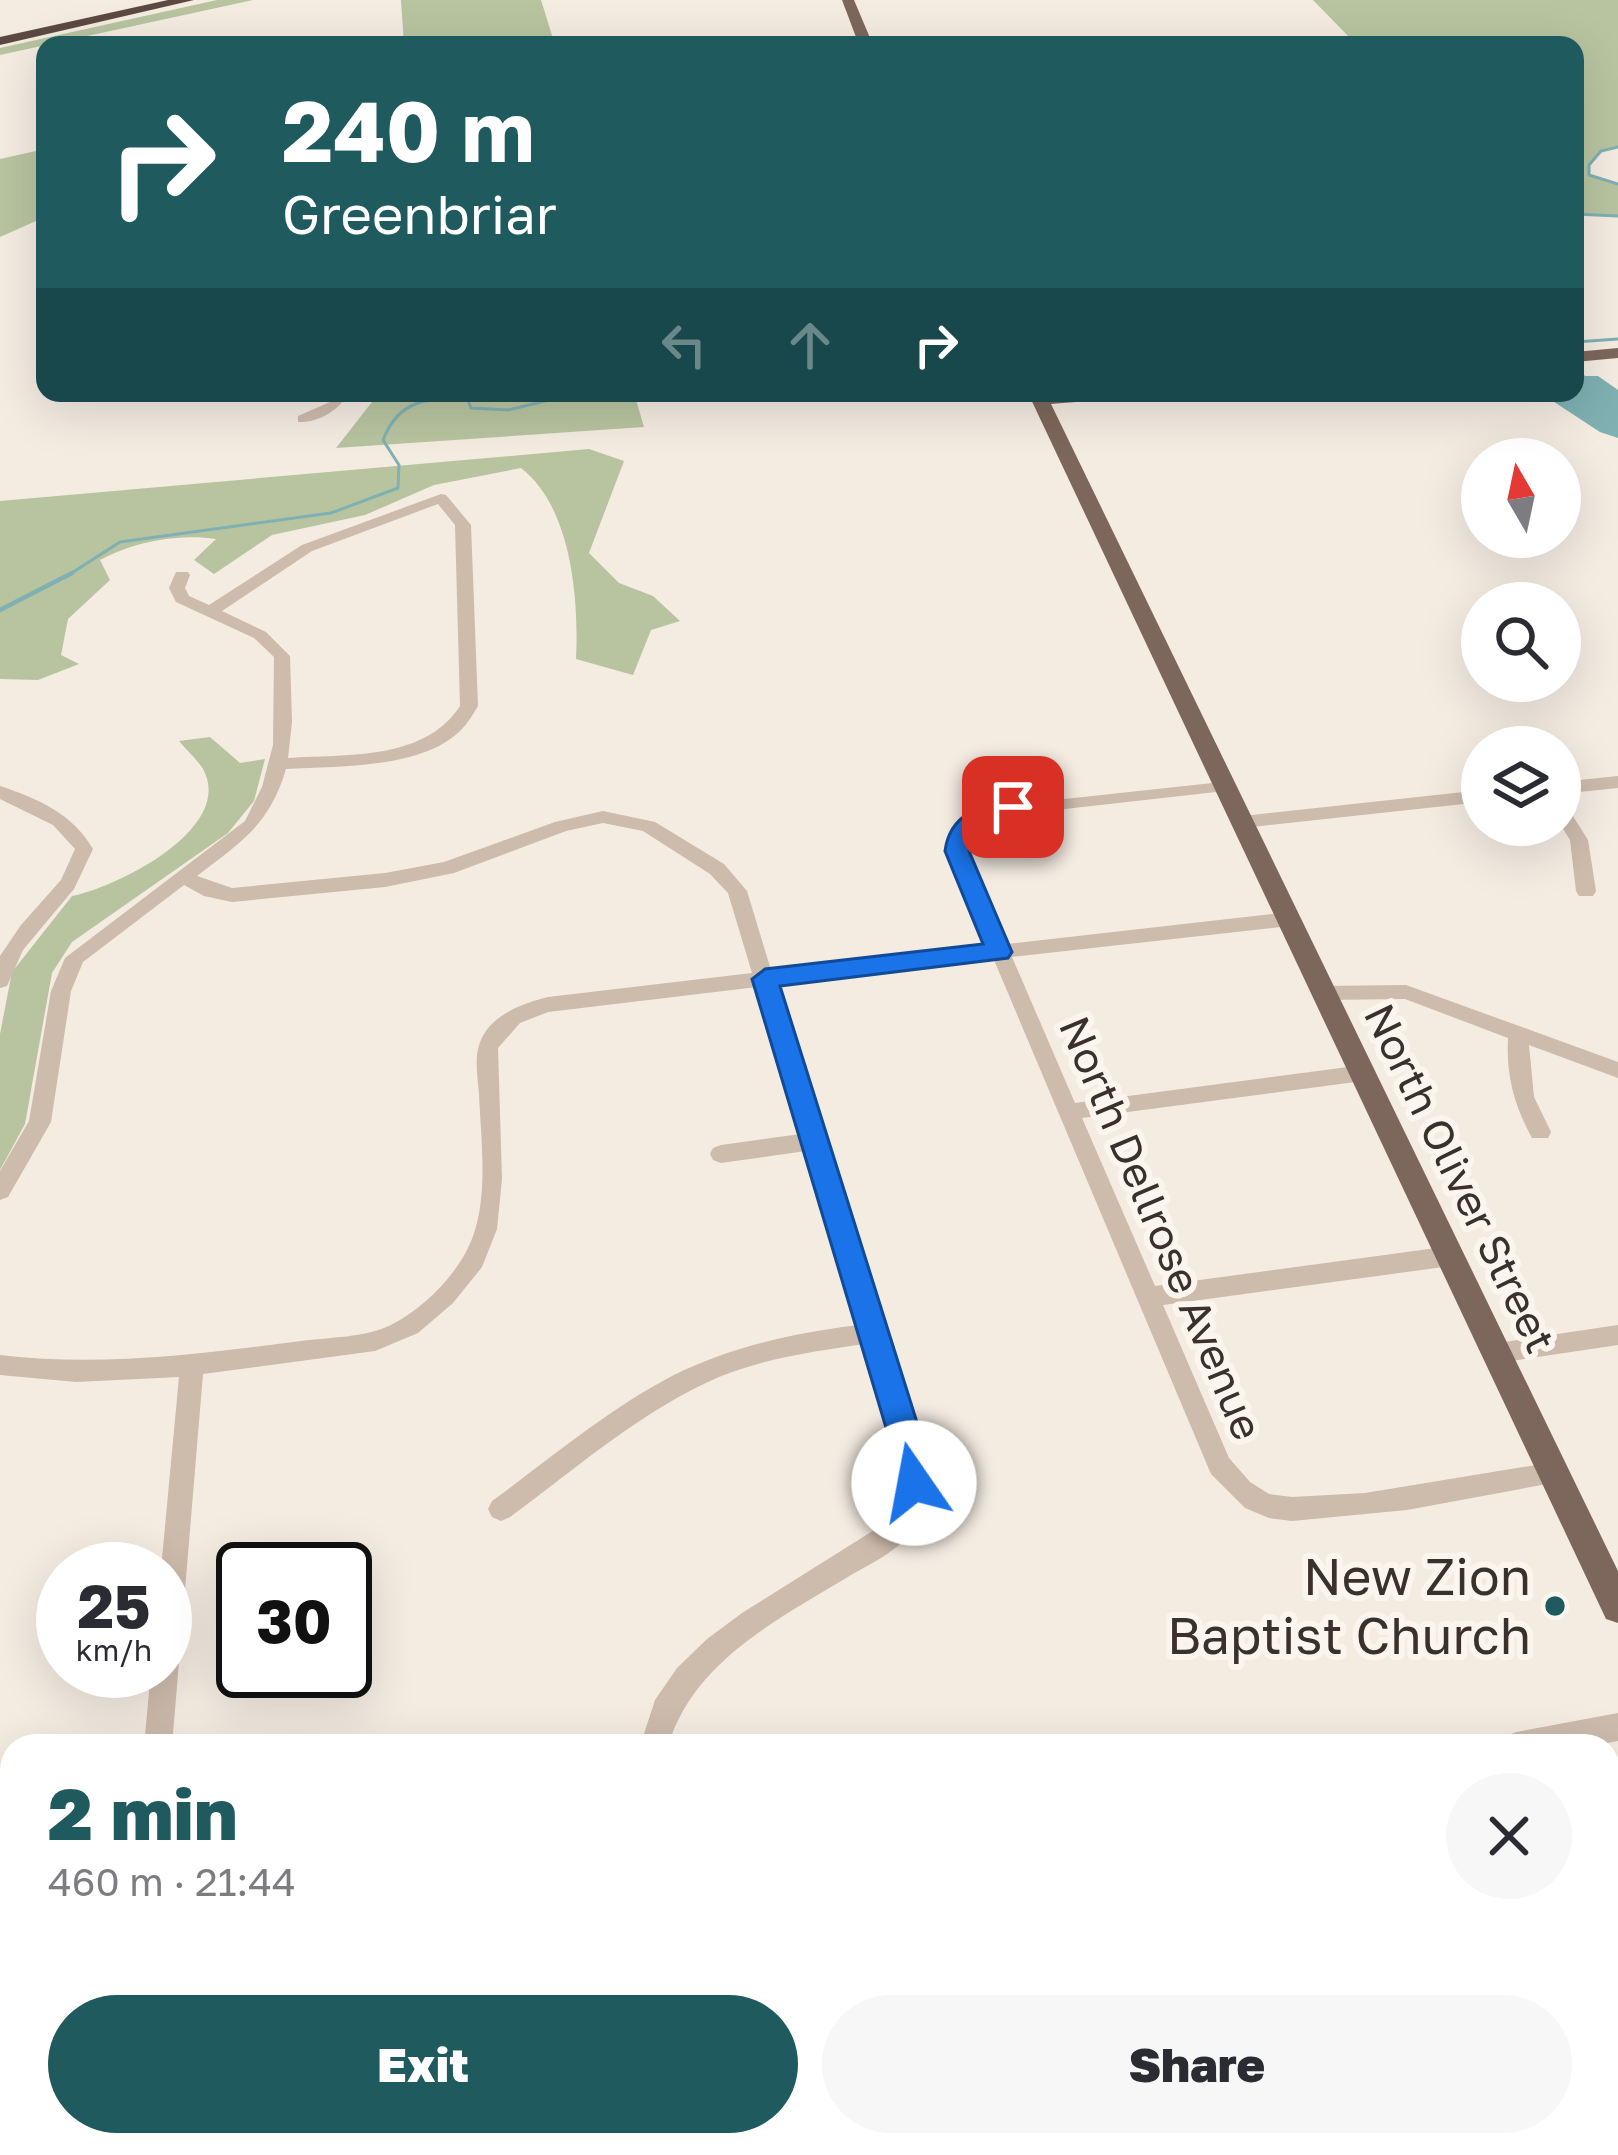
<!DOCTYPE html>
<meta charset="utf-8">
<style>
:root{--surface:#fff;--page:#f7f7f7;--text:#2b2b33;--muted:#7c7c81;--accent:#1f5a5e}
body{margin:0;font-family:"Golos Text",sans-serif;background:var(--page);color:var(--text);height:100vh;display:flex;flex-direction:column;font-size:45px;white-space:nowrap}
*{box-sizing:border-box;margin:0}
p{font-size:39px;color:var(--muted)}
.icon{flex:none;width:66px;height:66px;fill:none;stroke:currentColor;stroke-width:2;stroke-linecap:round;stroke-linejoin:round}
.map{position:relative;flex:1;overflow:hidden}
.sheet{position:absolute;left:0px;top:1734px;width:1620px;height:423px;display:flex;flex-direction:column;background:var(--surface);border-radius:36px 36px 0 0;box-shadow:0 12px 48px #0002}
.sheet>*{flex:none}
.hud{position:absolute;left:36px;top:36px;width:1548px;height:366px;border-radius:24px;box-shadow:0 12px 48px #0002;background:#1f5a5e;color:#fff;overflow:hidden}
.needle{width:78px;rotate:351deg}
.tools{position:absolute;left:1461px;top:438px;display:grid;gap:24px}
.tools a{display:grid;place-items:center;width:120px;height:120px;border-radius:50%;background:var(--surface);box-shadow:0 12px 48px #0002;font-size:60px}
.speed{position:absolute;left:36px;top:1542px;display:flex;gap:24px;font-size:60px;font-weight:700;text-align:center}
.speed>*{display:grid;place-content:center;width:156px;height:156px;border-radius:50%;background:var(--surface);box-shadow:0 12px 48px #0002;line-height:1}
.speed small{font-size:30px;font-weight:400}
.speed .limit{border:6px solid #111;border-radius:18px;background:#fff;color:#111}
.pin{position:absolute;display:grid;place-items:center;width:102px;height:102px;color:#fff;margin:-51px;border-radius:24px;box-shadow:0 6px 18px #0006}
.me{position:absolute;width:132px;margin:-66px;rotate:348deg;stroke-linejoin:round;filter:drop-shadow(0 0 9px #0008)}
.turn{display:flex;align-items:center;gap:42px;height:252px;padding:0 48px;font-size:54px}
.turn .icon{width:156px;height:156px;stroke-width:2.5}
.turn b{display:block;font-size:84px;line-height:102px}
.lanes{display:flex;align-items:center;height:114px;padding:0 48px;background:#0003;justify-content:center;gap:60px;direction:ltr}
.lanes .off{opacity:.35}
.round{display:grid;place-items:center;flex:none;width:126px;height:126px;border-radius:63px;background:var(--page)}
.headline{display:flex;align-items:center;justify-content:space-between;height:204px;padding:0 48px}
h1{font-size:72px;font-weight:800;line-height:90px;color:var(--accent)}
.button{display:flex;gap:24px;margin-top:auto;padding:24px 48px}
.button a{flex:1;height:138px;border-radius:72px;background:var(--accent);color:#fff;font-size:48px;font-weight:800;line-height:138px;text-align:center}
.button a+a{background:var(--page);color:var(--text)}
.map>svg:first-child{display:block}
</style>
<div class="map">
<svg width="1618" height="2155" viewBox="0 0 1618 2155">
<rect width="100%" height="100%" fill="#f4ebe1"/>
<g fill="#b8c4a0">
<path d="M217,0H253L0,55V48Z"/>
<path d="M401,0H541L555,45H404Z"/>
<path d="M1313,0H1618V148L1601,151L1589,165V176L1618,184V216L1575,214V45H1235L1351,39Z"/>
<path d="M45,149V217L0,237V159Z"/>
<path d="M379,393H634L644,427L336,448Z"/>
<path d="M589,449L624,461L589,553L619,583L653,596L680,621L651,630L633,675L576,659C579,601 572,507 521,468L434,485L365,515L272,535L214,574L194,560L216,539C178,533 133,542 100,560L110,580L68,619L61,655L79,664L38,680L0,679V501Z"/>
<path d="M210,737L240,763L265,759L254,801L228,833L72,942L52,973L25,1124L0,1170V1034L12,972L72,896C115,888 236,829 203,769C197,759 186,750 179,741Z"/>
</g>
<path fill="#7fb0b2" d="M1575,376H1598L1618,390V438L1600,432L1545,396L1575,393Z"/>
<g fill="none" stroke-linecap="round" stroke-linejoin="round">
<g stroke="#7fb0b2" stroke-width="3">
<path d="M1618,147L1601,151L1589,165V175L1618,184"/>
<path d="M1575,214L1618,216"/>
<path d="M1575,342L1618,339"/>
<path d="M1575,368L1584,377"/>
<path d="M67,576L120,542L331,513L398,488L399,465L383,440C399,399 428,397 468,400L471,408L508,410L578,393"/>
</g>
<path stroke="#7fb0b2" stroke-width="4.5" d="M0,610L72,573"/>
<g fill="#cdbbac" fill-rule="evenodd">
<path d="M335,393H349C339,410 319,423 298,422V416L330,402Z"/>
<path d="M441,494L446,495L471,525L478,706C473,714 468,723 461,730C423,769 337,766 286,769C269,826 241,842 197,876L232,888L385,873L444,862L555,822L603,811L655,822L724,864L747,891L771,970L988,946L948,851L952,832L982,808L1231,781L1234,785L1225,791L993,817L968,838L966,851L1007,944L1289,912L1299,919L1289,926L1012,957L1075,1103L1363,1065L1370,1067L1373,1073L1370,1079L1363,1081L1082,1118L1155,1286L1451,1246L1459,1249L1462,1256L1459,1263L1451,1266L1163,1305L1229,1458L1250,1482L1269,1494L1292,1497L1365,1493L1554,1462L1563,1465L1567,1473L1563,1481L1407,1510L1292,1521L1269,1518L1245,1508L1211,1474L994,960L776,984L922,1451C925,1479 925,1517 905,1539C892,1554 868,1565 851,1575C779,1619 694,1660 668,1746H640L655,1700L677,1668L707,1639L742,1613L887,1522L898,1492V1451L865,1344C816,1351 765,1358 719,1377C642,1410 577,1468 510,1517L501,1521L492,1517L488,1509L492,1501C551,1458 608,1409 674,1375C732,1346 795,1333 859,1325L806,1151L721,1163L713,1160L710,1154L713,1148L721,1145L801,1134L757,987L548,1012L520,1023L498,1048L502,1179L497,1229L482,1267L453,1303L418,1333L375,1351L203,1374L172,1746H144L151,1671H165V1569H161L179,1377L76,1382L0,1375V1355C102,1367 200,1354 301,1341C330,1337 364,1338 391,1325C421,1310 453,1279 468,1248C490,1204 481,1142 479,1094C478,1081 475,1062 478,1049C485,1017 520,1004 548,997L752,973L728,893L710,874L643,831L603,823L566,831L454,873L385,887L232,902L204,896L184,885L83,962L71,991L51,1122L8,1197L0,1200V1171L29,1121L51,991L65,958L245,821L262,787L273,745L274,657L254,638L176,602L169,588L176,572H188L190,575L185,588L189,596L209,605L302,545ZM438,504L455,525L460,706C424,761 347,754 288,758L292,722L290,656L266,632L222,611L312,551Z"/>
<path d="M1618,776V788L1560,794V782Z"/>
<path d="M0,786C37,798 73,814 93,849L74,889L23,950L7,986L0,988V956L21,925L61,880L75,849L53,825L0,799Z"/>
<path d="M1482,790V802L1243,828L1234,822L1243,816Z"/>
<path d="M1560,803L1566,805L1588,840L1596,891L1593,896H1579L1576,891L1570,840L1560,824Z"/>
<path d="M1406,985L1618,1062V1078L1529,1045L1534,1097L1551,1132L1548,1138H1532C1514,1105 1506,1075 1508,1038L1405,999L1325,1000L1315,993L1325,986Z"/>
<path d="M1618,1325V1345L1498,1363L1490,1360L1486,1353L1490,1346L1498,1343Z"/>
<path d="M1618,1713V1741L1591,1746H1502L1506,1736L1516,1732Z"/>
<path d="M12,1983V2013L0,2016V1986Z"/>
<rect x="664" y="2145" width="32" height="10"/>
<path d="M1299,2145H1331L1333,2155H1301Z"/>
</g>
<g fill="#7d675c" fill-rule="evenodd">
<path d="M842,0H854L873,45H859Z"/>
<path d="M1618,348V358L1575,362V352Z"/>
<path d="M1028,393H1134L1125,398L1051,404L1618,1571V1623L1606,1619Z"/>
</g>
<path fill="#5c4a42" fill-rule="evenodd" d="M168,0H194L0,45V37Z"/>
</g>
<path fill="#1a73e8" stroke="#114b97" stroke-width="3" d="M1013,799L1022,801V813L979,828L969,851L1012,952L1008,958L780,986L926,1451L930,1483L925,1493L914,1498L902,1493L893,1451L752,979L765,969L983,944L945,851C950,813 980,806 1013,799Z"/>
<circle fill="#1f5a5e" stroke="#fbf5ee" stroke-width="4.5" cx="1555" cy="1606" r="12"/>
<g text-anchor="middle" stroke-width="12" stroke-linejoin="round" paint-order="stroke">
<g font-size="42" fill="#3b302b" stroke="#fbf5ee">
<text transform="translate(1460 1178) rotate(64)" y="15">North Oliver Street</text>
<text transform="translate(1161 1228) rotate(67)" y="15">North Dellrose Avenue</text>
</g>
<g font-size="51" fill="#3b302b" stroke="#fbf5ee" text-anchor="end">
<text x="1531" y="1595">New Zion<tspan x="1531" dy="59">Baptist Church</tspan></text>
</g>
</g>
</svg>
<div class="tools">
<a><svg class="needle" viewBox="-14 -14 28 28"><path d="M0-13l5 13h-10z" fill="#e53935"/><path d="M0 13l5-13h-10z" fill="#7c7c81"/></svg></a>
<a><svg class="icon" aria-label="search" viewBox="0 0 24 24"><circle cx="10" cy="10" r="6"/><path d="M15 15l6 6"/></svg></a>
<a><svg class="icon" aria-label="layers" viewBox="0 0 24 24"><path d="M12 4l9 5-9 5-9-5zM3 14l9 5 9-5"/></svg></a>
</div>
<div class="speed"><div>25<small>km/h</small></div><div class="limit">30</div></div>
<div class="pin" style="left:1013px;top:807px;background:#d93025"><svg class="icon" aria-label="arrive" viewBox="0 0 24 24"><path d="M6 21V4h12l-3 4 3 4H6"/></svg></div>
<svg class="me" style="left:914px;top:1483px" viewBox="-20 -20 40 40"><circle r="19" fill="#fff"/><path d="M0-13L10 11 0 6-10 11z" fill="#1a73e8"/></svg>
<div class="hud">
<div class="turn"><svg class="icon" aria-label="right" viewBox="0 0 24 24"><path d="M7 20v-9h11M14 6l5 5-5 5"/></svg><div><b>240 m</b>Greenbriar</div></div>
<div class="lanes"><svg class="icon off" aria-label="left" viewBox="0 0 24 24"><path d="M17 20v-9H6M10 6l-5 5 5 5"/></svg><svg class="icon off" aria-label="ahead" viewBox="0 0 24 24"><path d="M12 20V5M6 11l6-6 6 6"/></svg><svg class="icon" aria-label="right" viewBox="0 0 24 24"><path d="M7 20v-9h11M14 6l5 5-5 5"/></svg></div>
</div>
<section class="sheet">
<div class="headline"><div><h1>2 min</h1><p>460 m · 21:44</p></div><a class="round"><svg class="icon" aria-label="close" viewBox="0 0 24 24"><path d="M6 6l12 12M18 6L6 18"/></svg></a></div>
<div class="button"><a>Exit</a><a>Share</a></div>
</section>
</div>
